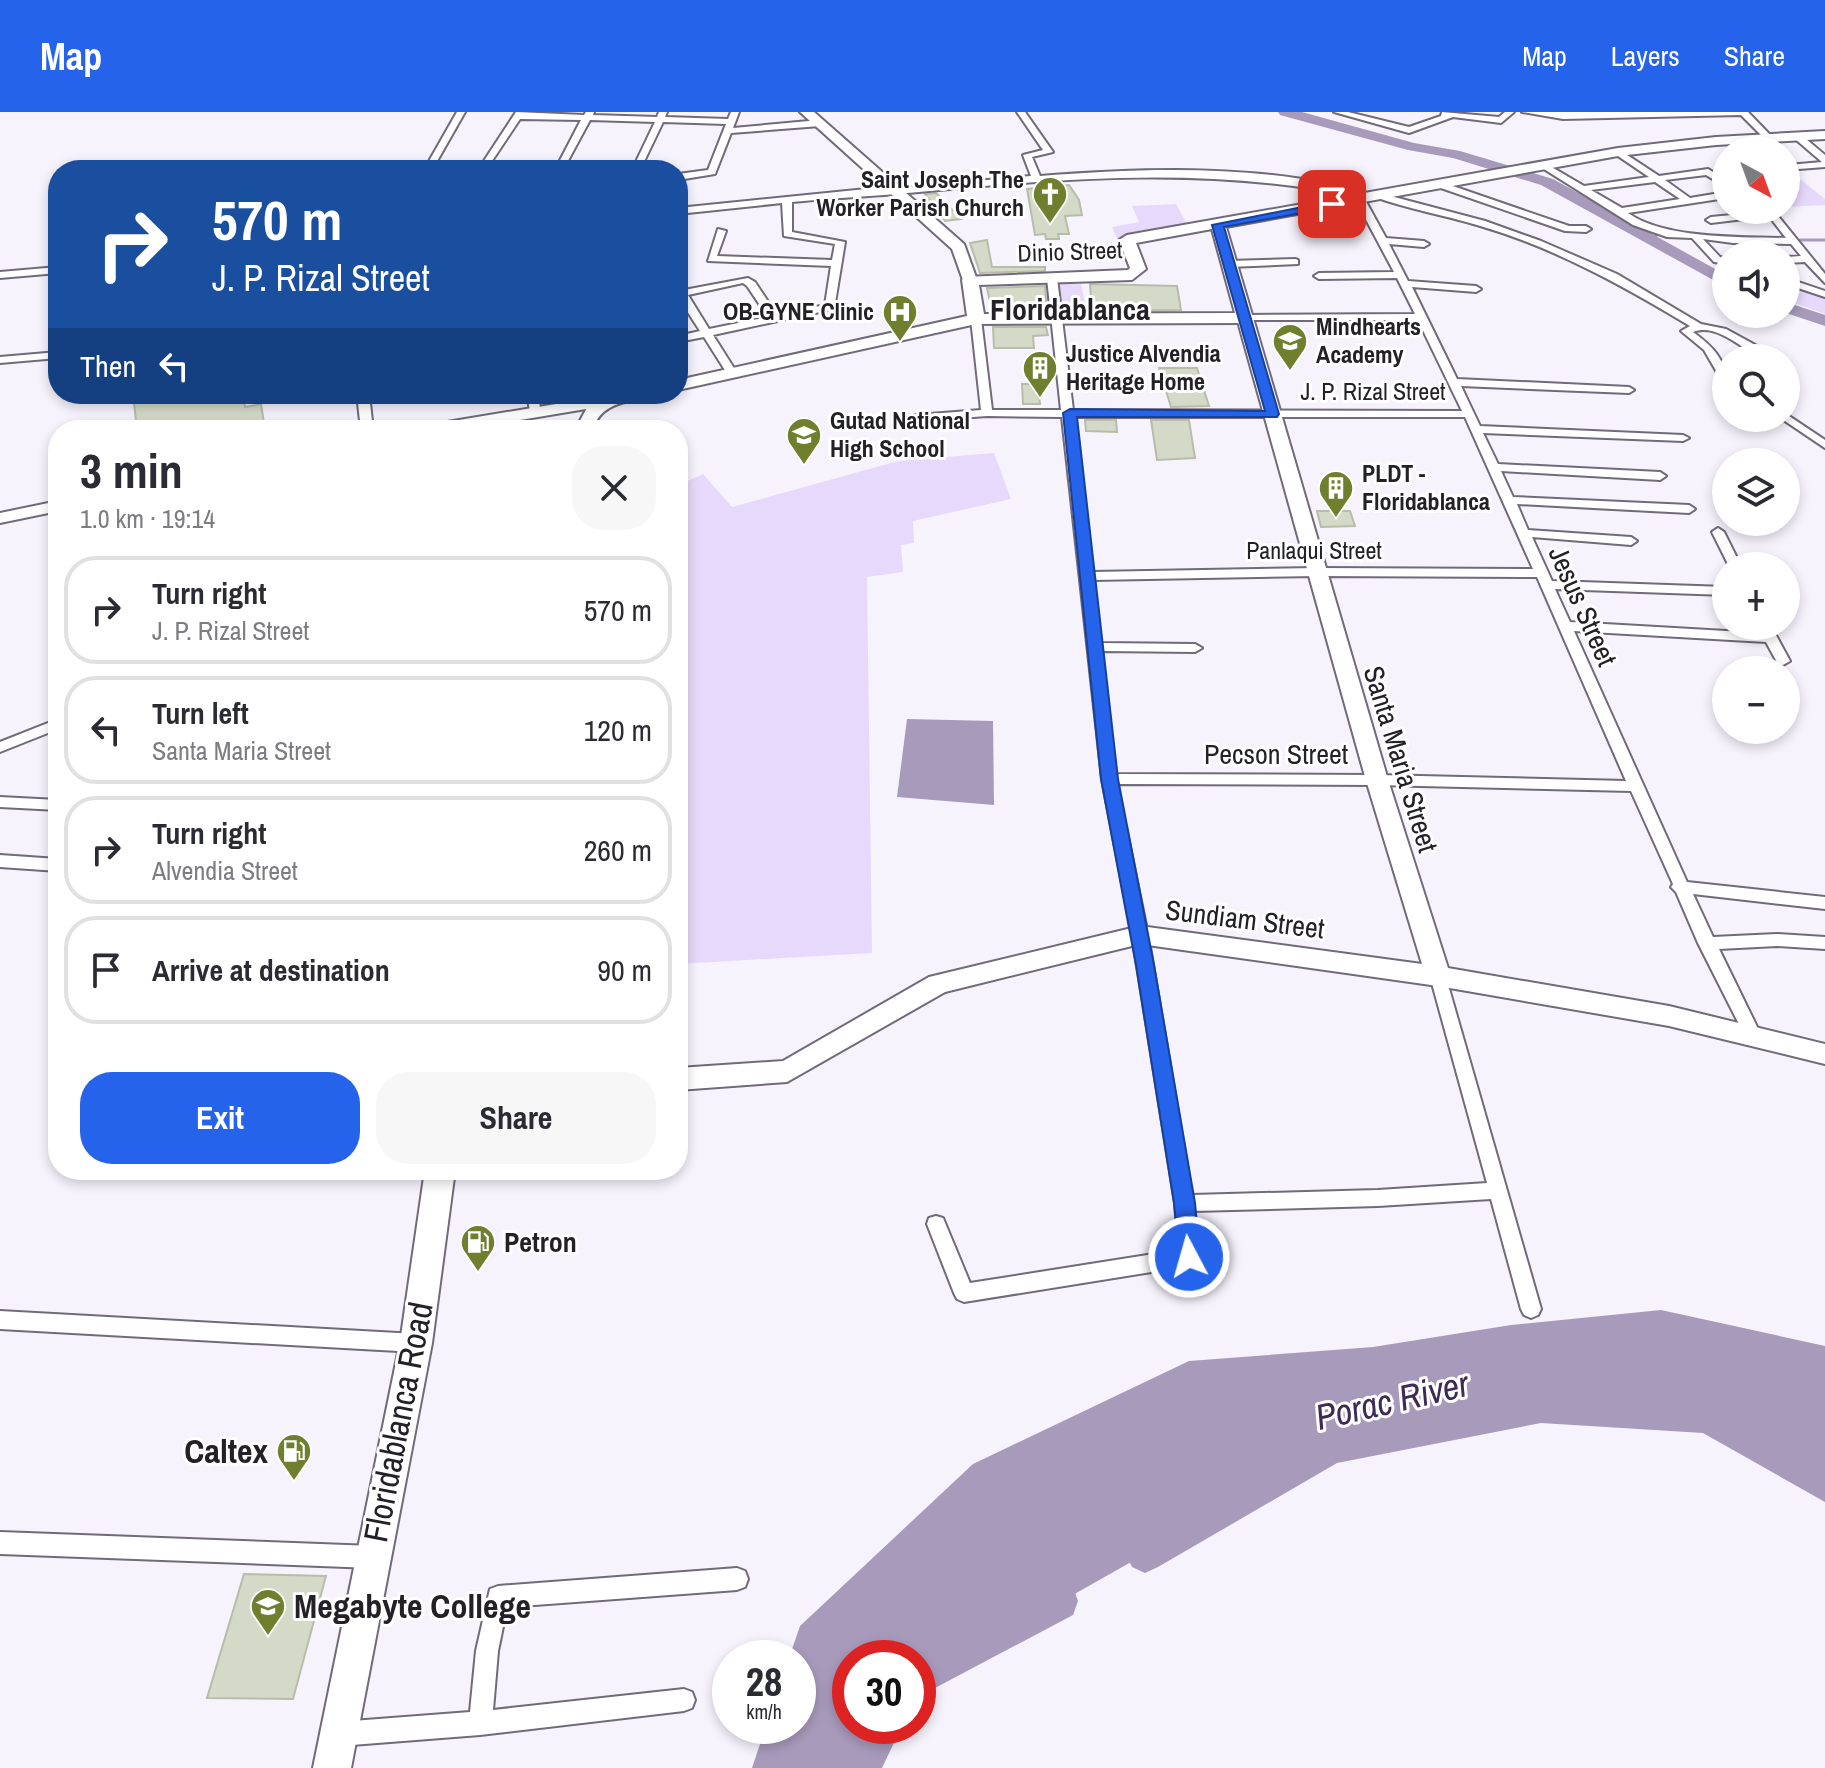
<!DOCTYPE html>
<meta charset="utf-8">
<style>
:root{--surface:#fff;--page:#f7f7f7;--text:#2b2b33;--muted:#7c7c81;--line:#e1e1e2;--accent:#2563eb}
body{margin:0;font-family:"Archivo Narrow",sans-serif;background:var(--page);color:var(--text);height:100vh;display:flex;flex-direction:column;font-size:30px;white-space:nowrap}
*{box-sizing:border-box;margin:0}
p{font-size:26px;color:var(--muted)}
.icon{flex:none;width:44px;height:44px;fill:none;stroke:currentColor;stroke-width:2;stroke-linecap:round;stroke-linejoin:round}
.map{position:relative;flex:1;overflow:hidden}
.drawer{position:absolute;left:48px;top:308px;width:640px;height:760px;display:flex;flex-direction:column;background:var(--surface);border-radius:32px;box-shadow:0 4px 12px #0003}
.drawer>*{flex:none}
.hud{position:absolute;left:48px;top:48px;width:640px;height:244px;border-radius:32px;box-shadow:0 4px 12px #0003;background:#1a4fa0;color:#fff;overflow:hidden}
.needle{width:52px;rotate:139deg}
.fabs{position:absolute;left:1712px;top:24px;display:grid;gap:16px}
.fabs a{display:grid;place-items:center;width:88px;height:88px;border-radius:50%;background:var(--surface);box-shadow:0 4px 12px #0003;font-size:40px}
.speed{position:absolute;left:712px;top:1528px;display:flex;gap:16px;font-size:40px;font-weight:700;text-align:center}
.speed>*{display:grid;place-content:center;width:104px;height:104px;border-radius:50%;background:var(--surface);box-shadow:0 4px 12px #0003;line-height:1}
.speed small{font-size:20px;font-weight:400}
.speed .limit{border:12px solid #d22;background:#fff;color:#111}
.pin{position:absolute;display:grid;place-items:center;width:68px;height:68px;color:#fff;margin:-34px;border-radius:16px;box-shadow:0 4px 12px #0006}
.me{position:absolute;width:88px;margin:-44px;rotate:354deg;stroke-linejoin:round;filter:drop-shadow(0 0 6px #0008)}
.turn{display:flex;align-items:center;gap:28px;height:168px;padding:0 32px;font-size:36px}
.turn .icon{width:104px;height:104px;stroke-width:2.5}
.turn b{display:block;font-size:56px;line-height:68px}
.then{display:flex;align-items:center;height:76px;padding:0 32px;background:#0003;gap:16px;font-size:30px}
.round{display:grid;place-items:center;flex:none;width:84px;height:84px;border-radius:32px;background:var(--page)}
.overview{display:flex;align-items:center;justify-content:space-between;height:136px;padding:0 32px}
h1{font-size:48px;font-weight:700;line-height:60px}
.primary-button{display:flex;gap:16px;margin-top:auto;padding:16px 32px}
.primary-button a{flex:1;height:92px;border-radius:32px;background:var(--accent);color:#fff;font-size:32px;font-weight:700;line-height:92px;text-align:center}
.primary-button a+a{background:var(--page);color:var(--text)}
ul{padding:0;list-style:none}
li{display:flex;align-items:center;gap:24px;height:108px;margin:0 16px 12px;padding:0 16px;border:4px solid var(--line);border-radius:32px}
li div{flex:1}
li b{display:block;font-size:30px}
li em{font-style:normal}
header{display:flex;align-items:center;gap:48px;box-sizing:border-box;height:112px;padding:0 40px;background:var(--accent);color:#fff}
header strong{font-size:38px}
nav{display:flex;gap:44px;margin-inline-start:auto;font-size:28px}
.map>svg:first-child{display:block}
</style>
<header>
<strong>Map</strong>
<nav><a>Map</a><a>Layers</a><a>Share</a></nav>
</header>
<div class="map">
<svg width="1825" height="1656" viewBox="0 0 1825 1656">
<rect width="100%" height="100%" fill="#f7f3fd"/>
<g fill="#e7d9fb">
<path d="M1786,56L1825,87V93L1786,95Z"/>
<path d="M1176,92L1189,116L1117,126L1112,115L1139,110L1132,94Z"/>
<path d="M1786,170L1825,184V202L1786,188Z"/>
<path d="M1052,172H1081L1087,201L1057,202Z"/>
<path d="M994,341L1011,387L913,409L914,431L901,433L903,460L867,465L872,841L678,852V368L683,371L703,362L732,395L898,349Z"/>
</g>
<g fill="#a89abb">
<path d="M907,607L993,609L994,693L897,685Z"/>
<path d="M1661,1198L1825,1234V1367L1761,1323L1652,1285L1448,1301L1284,1347L1170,1428L1071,1484L932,1554L918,1570V1546H850V1614H880L863,1633L855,1656H752L766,1614H798V1546H789L800,1514L973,1352L1189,1249L1373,1235L1511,1213Z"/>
</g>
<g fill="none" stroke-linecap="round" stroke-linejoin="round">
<g stroke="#a89abb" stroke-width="3">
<path d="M1649,126L1656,124"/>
<path d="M1800,128H1825"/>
</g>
<g fill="#a89abb" fill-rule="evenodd">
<path d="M1278,0H1302L1414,31L1460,39L1553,67L1726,163V175L1541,73L1453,46L1408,38L1280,3Z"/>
<path d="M1786,190L1825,203V214L1786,201Z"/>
<path d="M1541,1277L1707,1287L1825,1352V1390L1703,1321L1541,1311L1337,1351L1158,1455L1145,1461L1132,1455L1126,1442L1132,1429L1318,1321L1331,1316Z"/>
<path d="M1059,1470L1073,1475L1078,1489L1073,1503L918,1585V1546H913Z"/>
<path d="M860,1614H902L882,1656H839Z"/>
</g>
</g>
<g fill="#d4d9c8" stroke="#b7bcab" stroke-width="2">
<path d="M1069,73L1079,88L1082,103L1065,104L1069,122H1058L1059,127H1046L1045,122L1035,123L1027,77Z"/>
<path d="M936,81L961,107L945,109L925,82Z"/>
<path d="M987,128L992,155H1045V159L980,161L970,131Z"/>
<path d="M1090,172L1177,174L1181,198L1092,199Z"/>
<path d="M1045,174L1047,199H992L987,176Z"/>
<path d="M993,215H1046L1048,223L1033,224L1034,236H994Z"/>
<path d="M1159,256H1197L1209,294L1171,295Z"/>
<path d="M1022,272H1038L1040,292H1023Z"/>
<path d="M133,282H243L245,295L261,292L264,311L249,313V318H137Z"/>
<path d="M1085,308H1116L1117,320L1086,319Z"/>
<path d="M1151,308H1189L1195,346L1157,348Z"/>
<path d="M1317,399H1350L1355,414L1321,415Z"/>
<path d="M244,1462L326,1464L293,1587L207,1586Z"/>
</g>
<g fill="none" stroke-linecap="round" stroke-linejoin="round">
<g stroke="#706a79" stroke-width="4">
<g id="street">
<path d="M457,0H465L432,58H424Z"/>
<path d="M516,0L584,3L586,0H594L593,3L657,5L659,0H667L665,5L728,7L731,0H739L733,16L820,8L824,11L820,14L731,21L715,62L678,68V62L708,58L726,12L663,10L640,58H632L655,10L590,8L563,58H555L581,8L520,7L486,58H478Z"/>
<path d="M1017,0H1025L1053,40L1032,45L1040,64C1145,56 1273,51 1375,84L1379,81L1485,109L1541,129L1617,162L1701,212L1726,217L1779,246C1775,246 1770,247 1766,246C1742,240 1719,210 1693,220C1711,233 1726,247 1726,270L1722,269L1704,238L1681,219L1690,214C1622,173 1553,135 1477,113C1444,103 1408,97 1375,85L1371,88L1364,86L1386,126L1424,129L1429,132L1424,135L1389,132L1408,169L1476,174L1481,177L1476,180L1412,175L1457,267L1629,275L1634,278L1629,281L1461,274L1480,314L1683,323L1689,326L1683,329L1483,321L1498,352L1660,360L1666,364L1660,368L1501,359L1513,385L1689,393L1695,397L1689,401L1517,392L1528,418L1631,425L1637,429L1631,433L1532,425L1552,469L1726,475V483L1555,477L1570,510L1761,521L1757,514H1771L1790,549L1783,553L1778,552L1766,530L1574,519L1687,770L1825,785V797L1693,782L1713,825L1777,822L1825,825V837L1777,834L1719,837L1761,923L1759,928H1747L1698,831L1676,780L1671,775L1673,772L1631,679L1377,673L1117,672L1148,823L1192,1083L1378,1078L1487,1071L1430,864L1432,859H1444L1541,1197L1538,1203L1531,1206L1524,1203L1521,1197L1491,1087L1378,1094L1194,1099L1198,1145L1196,1151L1189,1154L964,1190L957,1187L954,1181L927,1112L929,1106L936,1104L943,1106L970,1171L1179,1138L1175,1091L1132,823L1102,667L1062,305L987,304L904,310L898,307L904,304L981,298L971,207L976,204L981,207L992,298H1061L1047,166L1052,163L1057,166L1073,298L1462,299L1418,208H1241V204L1245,203L1415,202L1397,166L1319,167L1314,164L1319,161L1394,160L1355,87L1357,85C1212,54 1066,66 919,80C877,84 834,86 792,90V120L845,130L834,197L713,223L737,261L732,264L728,263L704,225L678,230V224L700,219L678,185V173L684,178L748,166L755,170L777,203L825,193L831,154L708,149L718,117L726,119L717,144L832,148L835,132L784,124L782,91L678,102V96L896,74L900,76L1031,64L1023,43L1043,38ZM743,171L747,174L768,205L709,217L688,183ZM1073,305H1465L1533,457L1317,456L1092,460ZM1317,464L1537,465L1626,669L1377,663L1116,662L1101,539L1195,540L1202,536L1195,532L1100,531L1093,468Z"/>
<path d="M1334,0H1348L1409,15L1441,4L1442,0L1499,5L1505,0H1514L1501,11L1453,5L1409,21Z"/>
<path d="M1522,0H1748L1773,26L1766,28L1741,3L1563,7Z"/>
<path d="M1794,22H1800L1825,43V55L1786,58L1788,53L1822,50L1794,26Z"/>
<path d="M1618,37L1659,64L1708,57L1726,68V75L1706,63L1665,68L1690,86L1726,80V86L1628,101C1664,127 1742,125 1786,126L1769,104L1711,111L1706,108L1711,105L1774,99L1825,162V171L1805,150L1786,151V145L1801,144L1791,132L1733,131L1703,127L1720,145L1726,146V152L1714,150L1692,126L1667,125L1633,113L1536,52L1543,50L1584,74L1649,65L1615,42V38ZM1655,70L1680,87L1622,96L1591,78Z"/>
<path d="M1438,71H1444L1569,114H1586L1591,117L1586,120L1565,119L1438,75Z"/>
<path d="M1295,147L1298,148V152L1229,155L1224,152L1229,149Z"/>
<path d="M58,155V161L0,166V160Z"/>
<path d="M1786,166L1825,179V185L1786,172Z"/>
<path d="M58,240V246L0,251V245Z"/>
<path d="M1786,253L1791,256L1794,269H1786Z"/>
<path d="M357,282H369L373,318H361Z"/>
<path d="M527,282H539L540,301L530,299Z"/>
<path d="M1786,302L1825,328V336L1782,307L1786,306Z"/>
<path d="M1718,416L1724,420L1741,454H1729L1712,420Z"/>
<path d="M58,607V617L0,640V630Z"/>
<path d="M0,685L58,688V698L0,695Z"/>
<path d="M0,743L58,747V759L0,755Z"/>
<path d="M0,1199L416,1222L423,1224L426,1231L423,1238L416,1240L0,1217Z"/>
<path d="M0,1420L373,1434L381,1437L384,1445L381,1453L373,1456L0,1442Z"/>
<path d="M737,1456L745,1459L748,1467L745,1475L737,1478L507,1495L498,1539L493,1598L684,1577L692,1580L695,1588L692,1596L684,1599L480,1623L339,1634L331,1630L327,1622L331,1614L339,1610L470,1600L476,1539L490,1477L498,1474Z"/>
</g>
</g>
<g stroke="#706a79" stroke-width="4">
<g id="secondary">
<path d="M800,0H814L964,132L977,168L975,171L970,172L963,168L952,137Z"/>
<path d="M1245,201L1253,206L1388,668L1448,856L1669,894L1825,932V952L1669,914L1438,874L1140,832L945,880L787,970L678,978V956L783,949L929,865L1140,814L1422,852L1366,668L1237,206Z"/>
<path d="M610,283L616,284L618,288L616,292L460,318H420L429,313Z"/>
<path d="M58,389V399L0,411V401Z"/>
</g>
</g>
<g stroke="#706a79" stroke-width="4">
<g id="primary">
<path d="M1825,19V27L1716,33L1618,44L1226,115L1253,206L1245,211L976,212L678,278V268L967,204L962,168L964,165L1128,158L1130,156L1119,128L1127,123L1618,36L1716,25ZM1212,117L1235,201L984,202L979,173L1132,168L1146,157L1136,131Z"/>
<path d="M612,282H644L641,286C620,291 599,294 593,318H575L589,292Z"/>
<path d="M425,1058H455L432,1231L351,1656H313L400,1231Z"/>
</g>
</g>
<use href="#street" fill="#fff" fill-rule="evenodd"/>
<use href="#secondary" fill="#fff" fill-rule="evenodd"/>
<use href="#primary" fill="#fff" fill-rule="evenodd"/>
</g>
<path fill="#2563eb" stroke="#184099" stroke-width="2" d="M1332,89L1337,92L1335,95L1224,115L1279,302L1277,305H1077L1118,667L1154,853L1195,1091L1200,1145L1197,1151L1189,1154L1182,1151L1179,1145L1174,1091L1136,853L1101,667L1063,301L1070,297L1265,299L1212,113Z"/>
<defs>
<g id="church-pin" transform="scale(1.8)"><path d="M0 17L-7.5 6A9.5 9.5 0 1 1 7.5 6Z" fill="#6f7f2d" stroke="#fff"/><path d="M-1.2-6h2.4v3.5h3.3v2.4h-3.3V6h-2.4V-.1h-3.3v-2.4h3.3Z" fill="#fff"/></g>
<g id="hospital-pin" transform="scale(1.8)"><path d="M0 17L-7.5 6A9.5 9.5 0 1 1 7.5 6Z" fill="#6f7f2d" stroke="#fff"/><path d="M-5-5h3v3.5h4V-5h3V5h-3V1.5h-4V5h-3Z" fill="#fff"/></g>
<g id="school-pin" transform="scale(1.8)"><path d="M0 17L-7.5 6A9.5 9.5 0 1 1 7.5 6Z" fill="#6f7f2d" stroke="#fff"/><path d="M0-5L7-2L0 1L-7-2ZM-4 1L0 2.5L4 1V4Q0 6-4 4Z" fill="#fff"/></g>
<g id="building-pin" transform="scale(1.8)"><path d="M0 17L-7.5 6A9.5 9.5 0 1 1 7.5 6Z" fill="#6f7f2d" stroke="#fff"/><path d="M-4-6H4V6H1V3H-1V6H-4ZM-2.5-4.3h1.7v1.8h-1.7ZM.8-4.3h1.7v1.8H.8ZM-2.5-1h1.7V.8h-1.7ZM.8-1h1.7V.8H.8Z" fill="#fff"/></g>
<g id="fuel-pin" transform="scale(1.8)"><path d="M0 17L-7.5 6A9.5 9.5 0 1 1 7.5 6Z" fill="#6f7f2d" stroke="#fff"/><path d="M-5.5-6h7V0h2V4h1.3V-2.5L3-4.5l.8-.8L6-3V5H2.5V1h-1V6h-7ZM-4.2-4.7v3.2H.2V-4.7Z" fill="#fff"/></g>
<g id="university-pin" transform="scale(1.8)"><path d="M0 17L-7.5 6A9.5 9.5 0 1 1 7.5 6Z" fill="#6f7f2d" stroke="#fff"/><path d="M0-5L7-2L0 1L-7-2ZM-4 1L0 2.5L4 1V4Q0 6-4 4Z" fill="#fff"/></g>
</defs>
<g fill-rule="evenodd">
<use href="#church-pin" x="1050" y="82"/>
<use href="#hospital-pin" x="900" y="200"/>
<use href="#school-pin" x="1290" y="229"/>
<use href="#building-pin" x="1040" y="256"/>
<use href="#school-pin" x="804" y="323"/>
<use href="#building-pin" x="1336" y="376"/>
<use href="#fuel-pin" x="478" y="1130"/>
<use href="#fuel-pin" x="294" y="1339"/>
<use href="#university-pin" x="268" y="1494"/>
</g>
<g text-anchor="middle" stroke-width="6" stroke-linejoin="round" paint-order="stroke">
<g font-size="24" font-weight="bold" fill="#232127" stroke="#fff" text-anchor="start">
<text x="1024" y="76" text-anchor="end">Saint Joseph The<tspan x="1024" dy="28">Worker Parish Church</tspan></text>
<text x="874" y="208" text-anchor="end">OB-GYNE Clinic</text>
<text x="1316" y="223">Mindhearts<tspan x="1316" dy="28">Academy</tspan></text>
<text x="1066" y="250">Justice Alvendia<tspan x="1066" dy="28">Heritage Home</tspan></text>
<text x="830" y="317">Gutad National<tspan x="830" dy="28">High School</tspan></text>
<text x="1362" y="370">PLDT -<tspan x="1362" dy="28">Floridablanca</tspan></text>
</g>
<g font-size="24" fill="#232127" stroke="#fff">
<text transform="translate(1070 140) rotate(-2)" y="8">Dinio Street</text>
<text x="1373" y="288">J. P. Rizal Street</text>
<text x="1314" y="447">Panlaqui Street</text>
</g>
<g font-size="28" fill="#232127" stroke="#fff">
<text transform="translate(1583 494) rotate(66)" y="10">Jesus Street</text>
<text x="1276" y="652">Pecson Street</text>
<text transform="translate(1401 647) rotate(73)" y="10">Santa Maria Street</text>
<text transform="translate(1245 807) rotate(7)" y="10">Sundiam Street</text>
</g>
<g font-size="28" font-weight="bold" fill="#232127" stroke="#fff" text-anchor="start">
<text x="504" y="1140">Petron</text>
</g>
<g font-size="30" font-weight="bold" fill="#232127" stroke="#fff">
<text x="1070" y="208">Floridablanca</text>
</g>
<g font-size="34" fill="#232127" stroke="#fff">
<text transform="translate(398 1310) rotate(-79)" y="12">Floridablanca Road</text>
</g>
<g font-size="34" font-weight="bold" fill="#232127" stroke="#fff" text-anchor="end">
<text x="268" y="1351">Caltex</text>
<text x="294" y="1506" text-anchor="start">Megabyte College</text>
</g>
<g font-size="36" font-style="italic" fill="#3f2956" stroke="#fff">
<text transform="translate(1392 1288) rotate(-13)" y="13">Porac River</text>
</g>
</g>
</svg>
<div class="fabs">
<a><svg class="needle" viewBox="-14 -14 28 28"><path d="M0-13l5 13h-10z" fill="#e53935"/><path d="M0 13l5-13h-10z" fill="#7c7c81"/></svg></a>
<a><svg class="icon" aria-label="sound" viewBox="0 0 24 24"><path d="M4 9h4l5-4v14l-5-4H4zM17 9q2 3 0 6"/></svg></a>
<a><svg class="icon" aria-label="search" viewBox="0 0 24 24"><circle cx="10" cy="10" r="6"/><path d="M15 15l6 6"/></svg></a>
<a><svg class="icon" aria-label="layers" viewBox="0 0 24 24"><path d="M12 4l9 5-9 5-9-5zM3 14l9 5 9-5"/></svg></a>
<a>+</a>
<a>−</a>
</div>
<div class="speed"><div>28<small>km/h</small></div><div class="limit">30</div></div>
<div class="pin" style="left:1332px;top:92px;background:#d93025"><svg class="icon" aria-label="arrive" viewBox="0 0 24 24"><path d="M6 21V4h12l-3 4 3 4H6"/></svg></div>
<svg class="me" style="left:1189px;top:1145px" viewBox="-20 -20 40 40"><circle r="17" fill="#2563eb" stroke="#fff" stroke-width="3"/><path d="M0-11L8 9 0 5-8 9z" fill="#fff"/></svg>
<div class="hud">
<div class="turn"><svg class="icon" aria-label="right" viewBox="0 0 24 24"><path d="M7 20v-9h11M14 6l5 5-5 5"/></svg><div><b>570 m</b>J. P. Rizal Street</div></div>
<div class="then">Then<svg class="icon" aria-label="left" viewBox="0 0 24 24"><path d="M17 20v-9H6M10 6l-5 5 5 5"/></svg></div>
</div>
<section class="drawer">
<div class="overview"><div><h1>3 min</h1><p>1.0 km · 19:14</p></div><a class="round"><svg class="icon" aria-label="close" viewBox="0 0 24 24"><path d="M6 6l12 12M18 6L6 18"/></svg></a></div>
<ul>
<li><svg class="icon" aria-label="right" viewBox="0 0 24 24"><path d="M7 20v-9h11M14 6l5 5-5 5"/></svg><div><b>Turn right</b><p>J. P. Rizal Street</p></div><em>570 m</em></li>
<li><svg class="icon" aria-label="left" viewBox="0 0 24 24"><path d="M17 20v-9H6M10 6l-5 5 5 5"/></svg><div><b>Turn left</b><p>Santa Maria Street</p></div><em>120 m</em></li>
<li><svg class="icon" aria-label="right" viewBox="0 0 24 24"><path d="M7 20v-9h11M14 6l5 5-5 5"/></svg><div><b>Turn right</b><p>Alvendia Street</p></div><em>260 m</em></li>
<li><svg class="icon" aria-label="arrive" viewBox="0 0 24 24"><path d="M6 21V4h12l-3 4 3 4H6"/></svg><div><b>Arrive at destination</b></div><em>90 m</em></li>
</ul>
<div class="primary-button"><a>Exit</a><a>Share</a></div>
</section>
</div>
